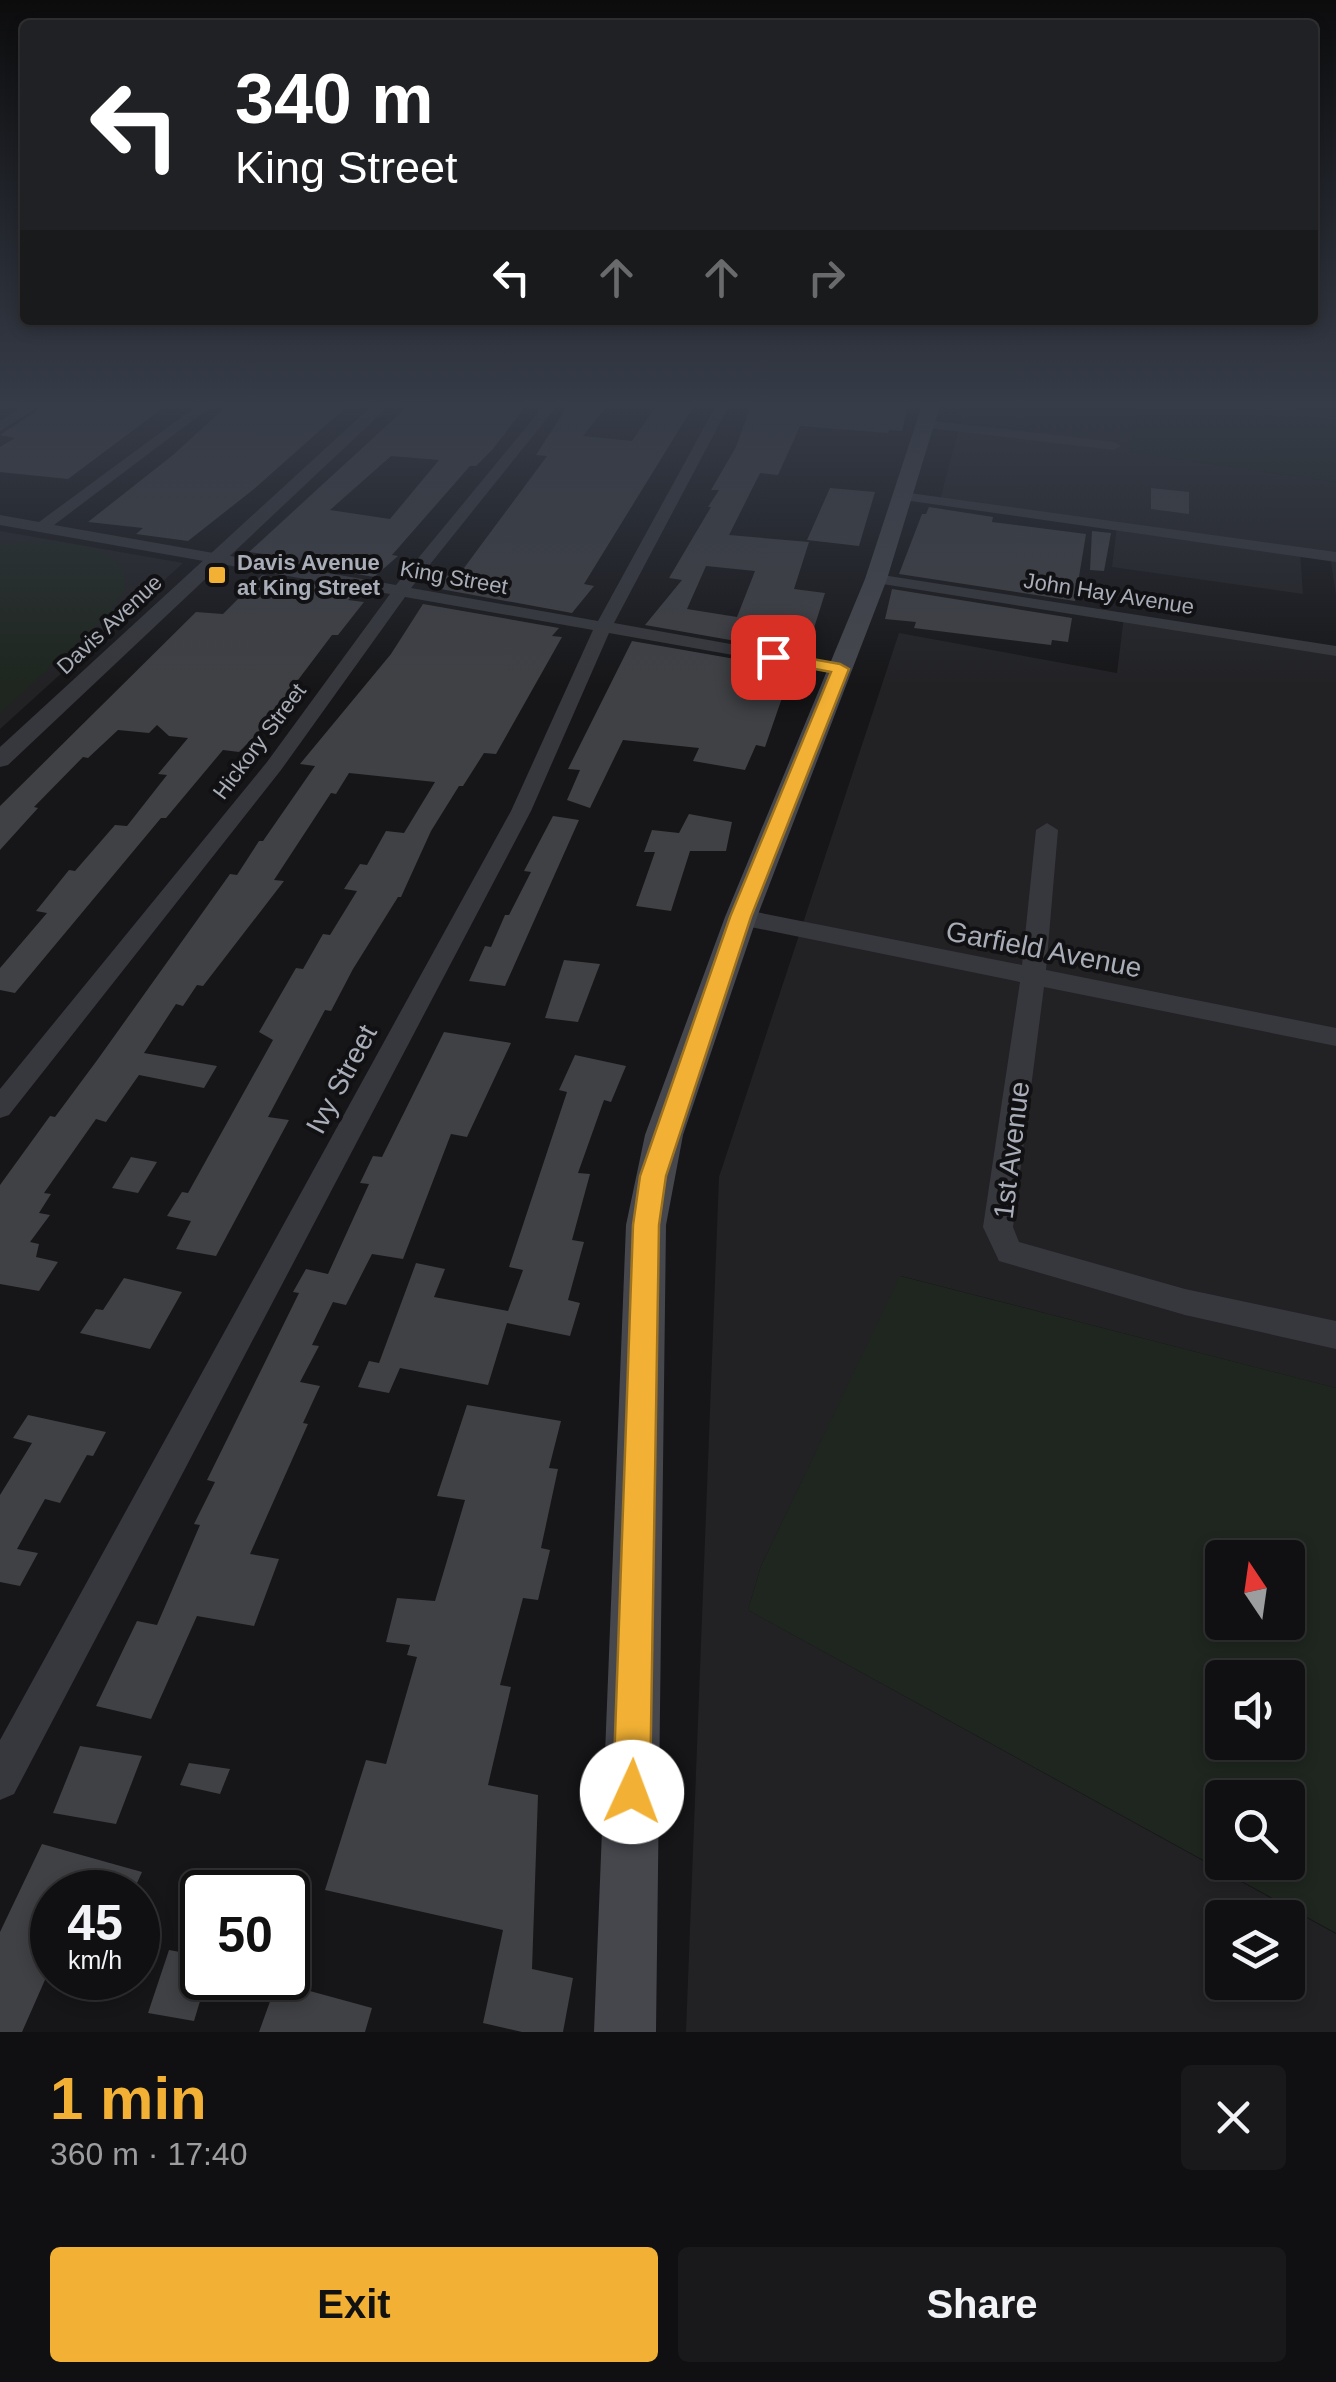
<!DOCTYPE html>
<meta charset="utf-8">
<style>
:root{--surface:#101012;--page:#19191b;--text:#f1f3f6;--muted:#9c9d9f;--line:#303032;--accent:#f2b134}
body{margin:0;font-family:Helvetica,sans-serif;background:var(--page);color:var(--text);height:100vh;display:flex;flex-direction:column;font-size:38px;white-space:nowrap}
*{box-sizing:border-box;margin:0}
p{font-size:32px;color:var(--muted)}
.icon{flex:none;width:55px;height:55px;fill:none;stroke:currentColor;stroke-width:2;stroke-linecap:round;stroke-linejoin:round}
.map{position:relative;height:2032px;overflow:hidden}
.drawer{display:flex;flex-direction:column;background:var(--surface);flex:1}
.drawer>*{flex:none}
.hud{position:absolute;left:20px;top:20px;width:1298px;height:305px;border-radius:10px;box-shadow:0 5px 15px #0003,0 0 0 2px var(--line);background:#202124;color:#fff;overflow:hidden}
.needle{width:65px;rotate:347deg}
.fabs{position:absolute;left:1205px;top:1540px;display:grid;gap:20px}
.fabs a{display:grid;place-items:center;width:100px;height:100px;border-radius:10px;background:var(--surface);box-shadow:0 5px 15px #0003,0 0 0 2px var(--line);font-size:50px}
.speed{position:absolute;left:30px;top:1870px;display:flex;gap:20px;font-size:50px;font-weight:700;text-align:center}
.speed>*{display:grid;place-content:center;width:130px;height:130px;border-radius:50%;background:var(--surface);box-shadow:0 5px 15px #0003,0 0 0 2px var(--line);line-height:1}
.speed small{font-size:25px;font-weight:400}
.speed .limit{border:5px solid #111;border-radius:15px;background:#fff;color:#111}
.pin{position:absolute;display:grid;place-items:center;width:85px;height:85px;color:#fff;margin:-42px;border-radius:20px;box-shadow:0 5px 15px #0006}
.me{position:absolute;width:110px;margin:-55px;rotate:2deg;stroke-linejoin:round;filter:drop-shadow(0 0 8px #0008)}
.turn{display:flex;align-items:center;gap:35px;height:210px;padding:0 50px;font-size:45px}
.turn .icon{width:130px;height:130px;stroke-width:2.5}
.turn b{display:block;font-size:70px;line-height:85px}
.lanes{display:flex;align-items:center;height:95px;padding:0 50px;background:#0003;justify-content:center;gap:50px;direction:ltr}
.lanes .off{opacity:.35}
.round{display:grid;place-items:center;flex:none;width:105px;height:105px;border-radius:10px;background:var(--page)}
.headline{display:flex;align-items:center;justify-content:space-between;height:170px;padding:0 50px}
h1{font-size:60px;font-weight:700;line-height:75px;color:var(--accent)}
.button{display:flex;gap:20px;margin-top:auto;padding:20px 50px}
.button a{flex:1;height:115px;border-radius:10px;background:var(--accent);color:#111;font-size:40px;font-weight:700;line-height:115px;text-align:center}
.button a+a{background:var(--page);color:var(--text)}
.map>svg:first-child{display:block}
</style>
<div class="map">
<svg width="1336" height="2032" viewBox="0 0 1336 2032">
<rect width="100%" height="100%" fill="#161618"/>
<g fill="#222225" fill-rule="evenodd">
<path d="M966,402H1140L1129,452L1336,482V595L1330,556L1300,551L1303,594L1112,567L1117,526L940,500Z"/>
<path d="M1191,402H1336V420L1335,421Z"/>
<path d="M0,531L183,563L0,729Z"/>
<path d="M1124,616L1336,648V1388L901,1276L761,1566L748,1610L1336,1934V2032H686L719,1177L899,633L1117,673ZM1222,1918H1288V1982H1222Z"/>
</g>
<g fill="#1e261f" fill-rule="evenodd">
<path d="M1140,402H1191L1336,420V482L1128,452Z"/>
<path d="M41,541C68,543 105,545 123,569L126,588L111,612L0,713V544Z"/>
<path d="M900,1276L1336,1388V1933L748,1610L761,1566ZM1222,1558H1288V1622H1222ZM1222,1678H1288V1742H1222ZM1222,1798H1288V1862H1222Z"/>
</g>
<g fill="#404145" fill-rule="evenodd">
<path d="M50,402L102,407L110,402H171L68,479L0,472V447L15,438L0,435Z"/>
<path d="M231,402H352L254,489L188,541L136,534L143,528L88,522L173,455Z"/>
<path d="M429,402H529L492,450L476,466H470L392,555L398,556L374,577L277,560L281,556L249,552L408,406L429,408ZM391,456L439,460L390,519L330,510Z"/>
<path d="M570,402H610L583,436L632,441L656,406L696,402L584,584L594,586L572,613L435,588L456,567L464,568L547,456L536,455Z"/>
<path d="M752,402L908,405L902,431L889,430L888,433L800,426L778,475L760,473L729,535L809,542L794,589L825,593L809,644H801L798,652L645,625L682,580L669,578L711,507H708L719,490H711L736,447ZM706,566L755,571L737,617L687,609Z"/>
<path d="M830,488L875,492L859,546L807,540Z"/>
<path d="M1151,488L1189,492V514L1151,509Z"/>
<path d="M929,507L993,517L992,522L1086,534L1075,601L899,574L922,514H926Z"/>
<path d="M1092,531L1111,533L1104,571L1090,570Z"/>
<path d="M262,575L357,592L348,600L364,602L338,635H332L258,733L239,752L223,750L166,818H161L15,993L0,990V968L47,913L36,911L69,870L75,871L115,825L127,826L167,775L158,774L188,738L169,736L157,725L149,733L118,730L88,758L83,757L34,807L38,808L0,850V806L196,612L223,614Z"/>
<path d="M892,589L1072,618L1068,642L1052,640L1051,645L914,628L916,622L885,619Z"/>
<path d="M423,604L559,628L552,636L562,637L496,754L484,753L463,786H459L431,831L401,897H398L353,969L331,1011L325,1010L268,1117L289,1120L216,1256L176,1249L191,1221L167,1216L182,1192L188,1193L273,1040L259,1032L296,968L303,969L323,934L330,935L357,891L344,889L360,864L367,865L386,831L404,833L435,782L349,773L336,794L331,793L274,880L284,881L203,986L197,985L183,1006L176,1004L144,1053L217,1066L204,1088L139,1075L106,1122L96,1119L44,1193L51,1194L39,1213L50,1215L30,1242L39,1244L36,1257L58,1262L39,1291L0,1284V1185L50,1116L55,1117L98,1059L230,874L237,875L259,841H263L315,766L300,764L391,654Z"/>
<path d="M632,641L792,669L765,747L756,745L745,770L693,761L699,748L623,740L590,808L567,800L580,770L568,769Z"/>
<path d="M689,814L732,822L726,851H690L671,911L636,906L655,852H644L652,830L679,833Z"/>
<path d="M553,816L579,820L505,986L469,981L485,946L491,947L505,915H509L531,872L524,871Z"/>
<path d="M564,960L600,964L578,1022L545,1018Z"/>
<path d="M444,1032L511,1043L467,1137L451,1134L403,1259L372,1254L346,1305L333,1302L312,1345L319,1346L300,1382L320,1386L303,1423L308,1424L250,1554L279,1559L254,1626L197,1616L151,1719L96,1706L137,1621L157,1625L200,1525L194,1524L215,1482L207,1480L299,1293L293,1292L306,1269L328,1274L369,1184L360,1183L373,1156L382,1157Z"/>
<path d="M575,1055L626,1066L611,1102L604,1100L578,1173L590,1174L572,1240L584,1242L568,1300L580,1303L570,1336L507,1323L488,1385L400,1368L389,1393L358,1387L369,1361L379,1363L416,1263L445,1269L434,1297L508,1311L523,1270L509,1267L567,1092L559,1090Z"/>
<path d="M131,1157L157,1162L138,1193L112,1188Z"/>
<path d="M124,1278L182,1292L150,1349L80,1333L96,1309L103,1310Z"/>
<path d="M467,1405L561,1421L549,1468L558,1469L541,1548L550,1550L538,1600L523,1598L500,1685L511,1687L488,1785L538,1795L532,1969L573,1978L563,2032H522L483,2023L503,1930L325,1890L366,1760L386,1764L417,1657L407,1655L410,1645L386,1642L397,1598L435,1601L465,1500L437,1496Z"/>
<path d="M28,1415L106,1432L93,1456L87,1455L60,1503L45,1499L17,1549L38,1553L20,1586L0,1582V1495L32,1443L13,1438Z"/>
<path d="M80,1746L142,1756L116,1824L53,1813Z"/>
<path d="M189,1763L230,1769L220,1794L180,1785Z"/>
<path d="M42,1844L142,1872L133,1892H52V1964L22,2032H0V1932Z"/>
<path d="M169,1950L202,1956V1978H207L194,2021L148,2013Z"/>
<path d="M277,1982L372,2008L365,2032H259Z"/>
</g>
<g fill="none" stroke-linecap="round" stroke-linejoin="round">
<g fill="#37383d" fill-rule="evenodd">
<path d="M30,402H46L0,431V421Z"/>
<path d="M202,402H217L54,525L396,585L547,402H560L411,588L598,621L718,402H731L614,623L841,664L850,669L841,674L609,633L531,811L14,1794L0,1800V1740L511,811L593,630L405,597L281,770L9,1115L0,1118V1089L267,762L390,594L0,525V515L39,522Z"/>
<path d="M925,420L1114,442L1121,446L1114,450L920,427L918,424Z"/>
<path d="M902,492L1336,552V562L897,499L895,496Z"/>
<path d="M876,574L1336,646V656L870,582V576Z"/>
<path d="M1047,823L1058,830L1046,970L1336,1028V1046L1044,987L1013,1227L1019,1242L1185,1289L1336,1321V1349L1185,1315L999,1261L983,1227L1020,982L741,925L729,917L741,909L1022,965L1036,830Z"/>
</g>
<path fill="#37383d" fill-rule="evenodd" d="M376,402H393L8,765L0,767V747Z"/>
<path fill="#45474d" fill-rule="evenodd" d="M923,402H941L887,579L757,917L683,1135L666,1225L656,2032H594L626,1225L645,1135L725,917L865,579Z"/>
</g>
<linearGradient id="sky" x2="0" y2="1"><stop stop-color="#0c0c0d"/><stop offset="0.59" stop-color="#363c48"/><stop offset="1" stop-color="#363c48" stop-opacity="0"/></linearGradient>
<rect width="1336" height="687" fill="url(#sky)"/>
<path fill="#f2b134" stroke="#9d7322" stroke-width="2.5" d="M773,652L840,664L849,669L751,917L666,1176L659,1225L650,1792L645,1805L632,1810L619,1805L613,1792L633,1225L640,1176L730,917L831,672L767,660L765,657Z"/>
<rect fill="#f2b134" stroke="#111113" stroke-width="4" x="207" y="565" width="20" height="20" rx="5"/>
<g text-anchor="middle" stroke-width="8" stroke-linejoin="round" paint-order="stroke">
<g font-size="22" font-weight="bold" fill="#a8adb8" stroke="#111113" text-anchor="start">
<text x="237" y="570">Davis Avenue<tspan x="237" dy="25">at King Street</tspan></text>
</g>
<g font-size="22" fill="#a8adb8" stroke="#111113">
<text transform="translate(454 577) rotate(10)" y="8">King Street</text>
<text transform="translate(1109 593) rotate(9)" y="8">John Hay Avenue</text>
<text transform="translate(109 624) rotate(-43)" y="8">Davis Avenue</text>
<text transform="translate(259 741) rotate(-53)" y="8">Hickory Street</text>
</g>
<g font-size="28" fill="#a8adb8" stroke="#111113">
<text transform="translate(1044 949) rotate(11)" y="10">Garfield Avenue</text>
<text transform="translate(341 1079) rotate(-62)" y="10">Ivy Street</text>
<text transform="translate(1011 1150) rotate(-83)" y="10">1st Avenue</text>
</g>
</g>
</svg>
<div class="fabs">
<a><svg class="needle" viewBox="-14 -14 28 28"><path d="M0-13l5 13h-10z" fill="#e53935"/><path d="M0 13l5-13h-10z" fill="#9c9d9f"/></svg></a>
<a><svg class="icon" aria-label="sound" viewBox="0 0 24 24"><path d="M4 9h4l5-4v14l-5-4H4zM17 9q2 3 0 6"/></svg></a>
<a><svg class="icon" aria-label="search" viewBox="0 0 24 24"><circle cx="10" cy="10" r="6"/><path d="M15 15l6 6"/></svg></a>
<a><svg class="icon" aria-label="layers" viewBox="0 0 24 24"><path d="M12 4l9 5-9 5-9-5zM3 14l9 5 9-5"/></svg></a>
</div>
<div class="speed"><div>45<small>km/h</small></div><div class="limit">50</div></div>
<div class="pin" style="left:773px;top:657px;background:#d93025"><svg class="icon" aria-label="arrive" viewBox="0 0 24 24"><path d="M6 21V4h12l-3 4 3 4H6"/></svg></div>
<svg class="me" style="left:632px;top:1792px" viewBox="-20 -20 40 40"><circle r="19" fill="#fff"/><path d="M0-13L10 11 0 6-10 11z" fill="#f2b134"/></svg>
<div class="hud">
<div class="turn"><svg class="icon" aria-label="left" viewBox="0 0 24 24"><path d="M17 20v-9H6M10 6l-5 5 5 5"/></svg><div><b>340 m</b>King Street</div></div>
<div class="lanes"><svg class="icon" aria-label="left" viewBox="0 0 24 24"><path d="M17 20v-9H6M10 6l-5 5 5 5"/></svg><svg class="icon off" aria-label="ahead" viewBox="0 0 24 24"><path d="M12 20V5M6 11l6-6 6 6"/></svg><svg class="icon off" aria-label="ahead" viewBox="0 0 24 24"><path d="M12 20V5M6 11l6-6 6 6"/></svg><svg class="icon off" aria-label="right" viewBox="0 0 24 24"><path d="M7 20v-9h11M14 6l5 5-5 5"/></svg></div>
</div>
</div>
<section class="drawer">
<div class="headline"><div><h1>1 min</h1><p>360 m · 17:40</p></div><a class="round"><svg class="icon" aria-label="close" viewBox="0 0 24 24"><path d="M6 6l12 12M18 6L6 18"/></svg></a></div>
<div class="button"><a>Exit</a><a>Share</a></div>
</section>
